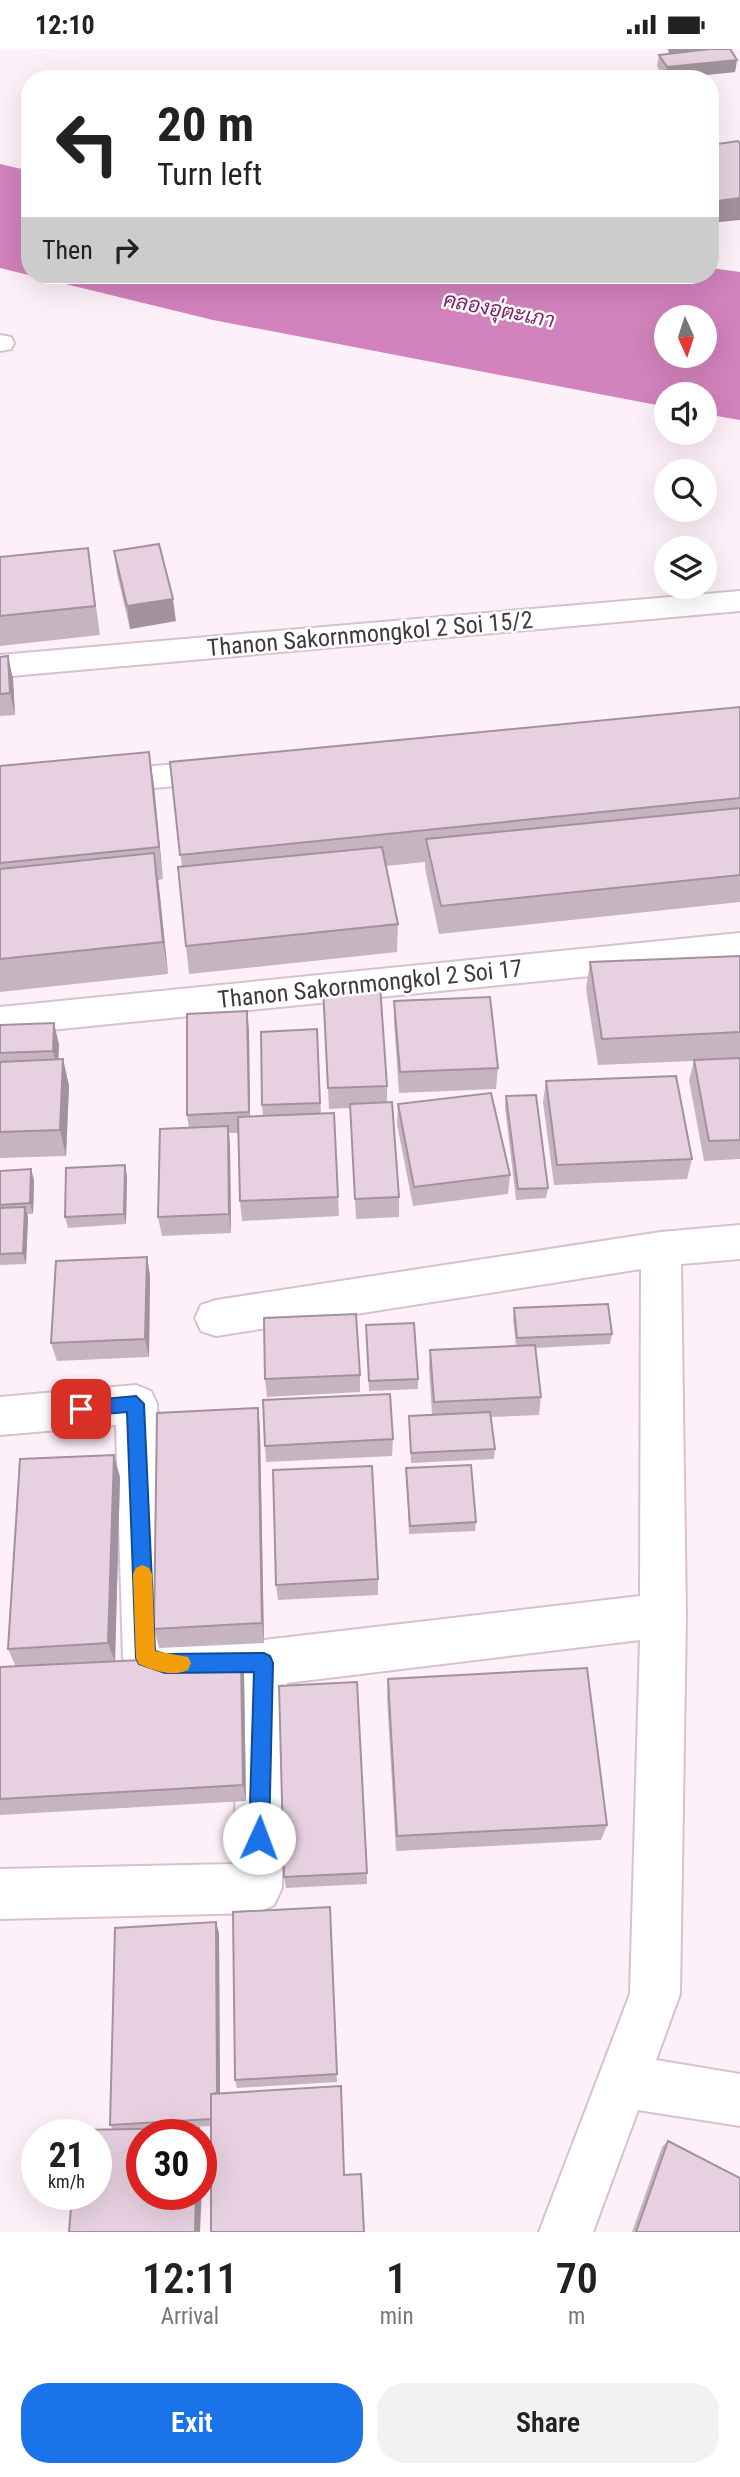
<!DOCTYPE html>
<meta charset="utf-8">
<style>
:root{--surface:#fff;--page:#f2f2f2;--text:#222;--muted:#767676;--accent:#1a73e8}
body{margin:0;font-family:"Roboto Condensed",Sarabun,sans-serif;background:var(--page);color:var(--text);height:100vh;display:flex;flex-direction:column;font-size:26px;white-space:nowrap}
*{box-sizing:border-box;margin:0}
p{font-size:23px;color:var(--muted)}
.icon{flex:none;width:38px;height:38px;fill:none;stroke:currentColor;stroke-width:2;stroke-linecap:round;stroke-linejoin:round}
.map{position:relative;height:2183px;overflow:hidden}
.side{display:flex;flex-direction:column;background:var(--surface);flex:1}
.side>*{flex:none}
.banner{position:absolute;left:21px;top:21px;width:698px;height:214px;border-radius:28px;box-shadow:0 7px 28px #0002;background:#fff;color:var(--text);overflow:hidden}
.needle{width:46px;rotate:177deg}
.fabs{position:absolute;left:654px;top:256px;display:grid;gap:14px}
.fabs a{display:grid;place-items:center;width:63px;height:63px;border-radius:50%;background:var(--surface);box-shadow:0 7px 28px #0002;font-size:35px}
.speed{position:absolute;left:21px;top:2070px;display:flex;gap:14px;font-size:35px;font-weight:700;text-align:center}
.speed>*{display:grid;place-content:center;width:91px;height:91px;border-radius:50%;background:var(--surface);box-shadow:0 7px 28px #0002;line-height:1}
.speed small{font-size:18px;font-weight:400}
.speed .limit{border:10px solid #d22;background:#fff;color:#111}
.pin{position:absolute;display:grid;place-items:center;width:60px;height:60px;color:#fff;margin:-30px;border-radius:14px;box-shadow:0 4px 10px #0006}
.me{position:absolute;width:77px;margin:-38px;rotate:2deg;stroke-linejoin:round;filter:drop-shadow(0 0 5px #0008)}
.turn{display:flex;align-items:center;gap:24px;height:147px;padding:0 21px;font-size:32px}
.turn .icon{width:91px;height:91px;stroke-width:2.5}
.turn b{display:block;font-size:49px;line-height:60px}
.then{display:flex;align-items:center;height:66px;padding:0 21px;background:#0003;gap:14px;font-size:26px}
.eta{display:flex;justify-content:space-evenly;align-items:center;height:119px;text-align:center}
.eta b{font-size:42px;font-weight:600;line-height:49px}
.action{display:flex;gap:14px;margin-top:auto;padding:14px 21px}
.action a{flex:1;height:80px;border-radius:28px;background:var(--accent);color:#fff;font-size:28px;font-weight:600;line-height:80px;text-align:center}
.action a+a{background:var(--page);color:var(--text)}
.status{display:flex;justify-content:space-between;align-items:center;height:49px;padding:0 35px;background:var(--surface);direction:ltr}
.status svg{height:19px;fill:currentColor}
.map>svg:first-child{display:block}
</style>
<div class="status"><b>12:10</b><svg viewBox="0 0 49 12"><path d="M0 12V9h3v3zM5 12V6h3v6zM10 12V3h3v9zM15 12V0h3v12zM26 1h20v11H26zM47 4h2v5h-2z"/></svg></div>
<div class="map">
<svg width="740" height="2183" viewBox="0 0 740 2183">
<rect width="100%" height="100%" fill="#fef0f9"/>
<path fill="#d282bc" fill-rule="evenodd" d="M0,115L30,122V226H710L711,219L740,223V371L705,365V345H667V358L213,271L0,219ZM667,268H705V306H667Z"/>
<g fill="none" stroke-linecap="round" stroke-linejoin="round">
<g stroke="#d7c1d0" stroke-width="4">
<g id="street">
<path d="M0,286L11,288L14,294L11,300L0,302Z"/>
<path d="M740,542V562L0,628V606Z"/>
<path d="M225,711L237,715L242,723L237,731L0,754V730Z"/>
<path d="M740,884V912L0,986V958Z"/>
<path d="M740,1176V1210L681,1215L686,1566L680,1945L656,2011L740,2025V2077L638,2061L593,2183H539L630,1945L640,1591L287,1634L282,1839L274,1856L257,1864L0,1870V1820L233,1815L240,1637L165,1638L130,1625L123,1609L116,1376L0,1386V1348L136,1336L151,1342L157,1355L168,1592L264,1591L640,1547L641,1220L216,1287L201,1282L195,1269L201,1256L216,1251L661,1183Z"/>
</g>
</g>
<use href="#street" fill="#fff" fill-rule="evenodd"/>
</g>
<g fill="#c7b4c1">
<path d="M667,0H704L677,4L737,11L735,23L665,30L657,17L659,6L669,4Z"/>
<path d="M88,499L100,586L0,597V508Z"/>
<path d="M114,502L176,572L130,580L117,525Z"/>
<path d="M0,608L13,630L15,666L0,667Z"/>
<path d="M740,658V853L439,885L425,819V813L386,817L398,875L397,903L189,925L186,897L182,818L170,713Z"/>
<path d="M149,703L163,830L158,831L168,925L0,943V717Z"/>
<path d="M740,907V1110L704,1112L689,1031L694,1012L598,1016L586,940L590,913Z"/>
<path d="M323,938L387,1037V1054L399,1148V1168L356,1170L350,1059L329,1060Z"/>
<path d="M394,952L498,1019L496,1040L399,1044L394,973Z"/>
<path d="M247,962L249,983L250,1068L263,1067L262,1056L317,980L321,1065L338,1148L339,1167L242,1172L240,1152L239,1084H229L230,1097L231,1184L162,1187L158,1168L189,1079L187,1066Z"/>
<path d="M0,976L59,995L58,1010H63L69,1037L66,1107L0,1109Z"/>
<path d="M546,1032L692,1110L687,1130L554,1136L543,1053Z"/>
<path d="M506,1047L548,1139L546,1149L516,1151L505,1058Z"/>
<path d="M398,1055L510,1126L508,1145L413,1157L397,1075Z"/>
<path d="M31,1120L34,1131L33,1165H27L28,1168L26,1215L0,1216V1122Z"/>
<path d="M127,1127L126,1175L68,1179L65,1168Z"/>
<path d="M147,1208L150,1227L149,1308L57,1312L51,1294Z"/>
<path d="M514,1259L612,1285L610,1295L536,1299L541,1348L539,1366L491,1368L495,1400L494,1410L411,1414L409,1367L432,1365L429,1319L430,1301L516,1297L513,1270Z"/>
<path d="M366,1276L418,1330V1340L369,1342Z"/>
<path d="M360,1326V1343L267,1348L265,1330Z"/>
<path d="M258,1359L260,1381L264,1594L159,1599L154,1580Z"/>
<path d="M393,1390L392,1407L266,1413L265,1397Z"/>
<path d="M406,1419L476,1473L475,1482L409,1485Z"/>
<path d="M120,1428L115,1613L244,1625L246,1752L0,1766V1618H16L8,1600Z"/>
<path d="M378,1530V1546L278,1551L276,1536Z"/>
<path d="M388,1630L607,1776L601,1791L396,1802L387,1648Z"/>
<path d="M367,1824V1835L286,1839L284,1828Z"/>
<path d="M330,1858L337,2033L237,2039L235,2031Z"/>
<path d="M219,1884L220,2044L344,2126L364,2183L211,2077L160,2080L204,2088L113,2080L110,2076Z"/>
<path d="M668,2092L740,2183H632L662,2098Z"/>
</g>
<g fill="#a2929d">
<path d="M669,0H704L669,5Z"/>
<path d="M737,11L735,23L666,30L667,18Z"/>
<path d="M740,149V171L710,174V153Z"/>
<path d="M173,550L176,572L130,580L127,557Z"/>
<path d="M8,607L13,630L15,666L10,644Z"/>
<path d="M149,703L154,736L163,830L159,798Z"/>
<path d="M154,804L159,837L168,925L163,893Z"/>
<path d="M247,962L249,983L250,1083L249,1063Z"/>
<path d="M54,974L59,995L58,1022L53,1002Z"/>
<path d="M63,1010L69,1037L66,1107L60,1081Z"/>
<path d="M228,1077L230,1097L231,1184L229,1165Z"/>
<path d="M125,1116L127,1127L126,1175L124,1165Z"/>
<path d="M31,1120L34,1131L33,1165L30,1154Z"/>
<path d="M25,1158L28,1168L26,1215L23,1204Z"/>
<path d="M147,1208L150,1227L149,1308L145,1290Z"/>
<path d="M258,1359L260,1381L264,1594L262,1574Z"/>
<path d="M114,1406L120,1428L115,1613L108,1594Z"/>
<path d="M241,1606L244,1625L246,1752L243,1736Z"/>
<path d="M216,1873L219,1884L220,2054L217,2047Z"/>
<path d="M199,2079L204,2088L200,2183H195L196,2146H201V2086H199Z"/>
</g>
<g fill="#e7d1e0" stroke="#a2929d" stroke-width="2">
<path d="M710,0H730L737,11L667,18L659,6Z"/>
<path d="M659,23L663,30H615L614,28Z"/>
<path d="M738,92L740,95V149L710,153V96Z"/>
<path d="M159,495L173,550L127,557L114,502Z"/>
<path d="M88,499L95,557L0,567V508Z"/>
<path d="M8,607L10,644L0,645V608Z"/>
<path d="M740,658V749L180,806L170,713Z"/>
<path d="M149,703L159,798L0,814V717Z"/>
<path d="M740,759V826L441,857L426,790Z"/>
<path d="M382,798L398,875L186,897L178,818Z"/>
<path d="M154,804L163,893L0,910V820Z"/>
<path d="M740,907V983L602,990L590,913Z"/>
<path d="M380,936L387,1037L328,1039L323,938Z"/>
<path d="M490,948L498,1019L400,1023L394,952Z"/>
<path d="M247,962L249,1063L187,1066V965Z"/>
<path d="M54,974L53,1002L0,1004V976Z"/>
<path d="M317,980L320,1054L262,1056L261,983Z"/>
<path d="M740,1009V1091L709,1092L694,1011Z"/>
<path d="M63,1010L60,1081L0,1083V1013Z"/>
<path d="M676,1027L692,1110L557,1116L546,1032Z"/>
<path d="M491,1044L510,1126L414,1138L398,1055Z"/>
<path d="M536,1046L548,1139L518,1140L506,1047Z"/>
<path d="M392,1053L399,1148L355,1150L350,1055Z"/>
<path d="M334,1064L338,1148L240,1152L238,1068Z"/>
<path d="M228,1077L229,1165L158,1168L160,1080Z"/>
<path d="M125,1116L124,1165L65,1168L66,1119Z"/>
<path d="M31,1120L30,1154L0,1156V1122Z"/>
<path d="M25,1158L23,1204L0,1205V1159Z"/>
<path d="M147,1208L145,1290L51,1294L56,1212Z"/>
<path d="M608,1255L612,1285L517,1289L514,1259Z"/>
<path d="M356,1265L360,1326L265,1330L264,1269Z"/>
<path d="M414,1274L418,1330L369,1332L366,1276Z"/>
<path d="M535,1296L541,1348L434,1353L430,1301Z"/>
<path d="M390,1345L393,1390L265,1397L263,1351Z"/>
<path d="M258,1359L262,1574L154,1580L157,1364Z"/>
<path d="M490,1363L495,1400L411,1404L409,1367Z"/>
<path d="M114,1406L108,1594L8,1600L20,1410Z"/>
<path d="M471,1416L476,1473L410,1477L406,1419Z"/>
<path d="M372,1417L378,1530L276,1536L273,1421Z"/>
<path d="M241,1606L243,1736L0,1750V1618Z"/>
<path d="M587,1619L607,1776L397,1787L388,1630Z"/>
<path d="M357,1633L367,1824L284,1828L279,1637Z"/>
<path d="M330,1858L337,2025L235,2031L233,1863Z"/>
<path d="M216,1873L217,2044L211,2045V2070L110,2076L115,1879Z"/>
<path d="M341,2037L344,2126L361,2125L364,2183H211V2045Z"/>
<path d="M199,2079V2086H142V2146H196L195,2183H69L72,2146H96V2086H76V2081Z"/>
<path d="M668,2092L740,2129V2183H636Z"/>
</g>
<path fill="#1a73e8" stroke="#114b97" stroke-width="2" d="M136,1347L144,1355L155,1602L165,1605L264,1604L270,1607L273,1614L269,1789L266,1796L259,1799L252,1796L249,1789L254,1623L165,1624L139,1615L136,1609L127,1363L81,1367L73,1360L81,1352Z"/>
<path fill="#f59e0b" d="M142,1516L149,1519L152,1525L155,1602L188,1608L191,1614L188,1621C171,1628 155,1622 139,1615L136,1609L133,1525L136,1519Z"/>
<g text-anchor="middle" stroke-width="5" stroke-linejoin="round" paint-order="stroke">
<g font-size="21" font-style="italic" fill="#83246f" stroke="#fff">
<text transform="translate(499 261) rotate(11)" y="7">คลองอุ่ตะเภา</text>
</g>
<g font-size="24" fill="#40383e" stroke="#fff">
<text transform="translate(370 585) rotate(-5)" y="8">Thanon Sakornmongkol 2 Soi 15/2</text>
<text transform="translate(370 935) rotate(-6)" y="8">Thanon Sakornmongkol 2 Soi 17</text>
</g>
</g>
</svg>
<div class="fabs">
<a><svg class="needle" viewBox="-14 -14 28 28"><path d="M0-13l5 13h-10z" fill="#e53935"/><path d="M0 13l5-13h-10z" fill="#767676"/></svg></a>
<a><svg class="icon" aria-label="sound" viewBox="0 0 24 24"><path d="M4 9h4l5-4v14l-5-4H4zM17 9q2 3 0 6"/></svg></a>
<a><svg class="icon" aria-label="search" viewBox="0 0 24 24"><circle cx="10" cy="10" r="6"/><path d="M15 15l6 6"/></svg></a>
<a><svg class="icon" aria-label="layers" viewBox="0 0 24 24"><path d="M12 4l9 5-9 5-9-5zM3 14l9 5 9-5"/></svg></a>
</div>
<div class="speed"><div>21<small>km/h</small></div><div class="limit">30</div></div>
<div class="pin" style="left:81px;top:1360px;background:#d93025"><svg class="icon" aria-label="arrive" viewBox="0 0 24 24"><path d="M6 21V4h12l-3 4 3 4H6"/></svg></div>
<svg class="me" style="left:259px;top:1789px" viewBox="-20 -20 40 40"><circle r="19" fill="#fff"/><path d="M0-13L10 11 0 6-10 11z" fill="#1a73e8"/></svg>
<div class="banner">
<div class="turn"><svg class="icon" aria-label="left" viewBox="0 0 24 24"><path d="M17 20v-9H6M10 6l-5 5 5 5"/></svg><div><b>20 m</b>Turn left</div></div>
<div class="then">Then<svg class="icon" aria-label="right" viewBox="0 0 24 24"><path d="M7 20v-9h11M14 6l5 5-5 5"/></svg></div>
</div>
</div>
<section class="side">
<div class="eta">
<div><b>12:11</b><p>Arrival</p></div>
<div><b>1</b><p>min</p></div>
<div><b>70</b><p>m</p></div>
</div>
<div class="action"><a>Exit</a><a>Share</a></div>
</section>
